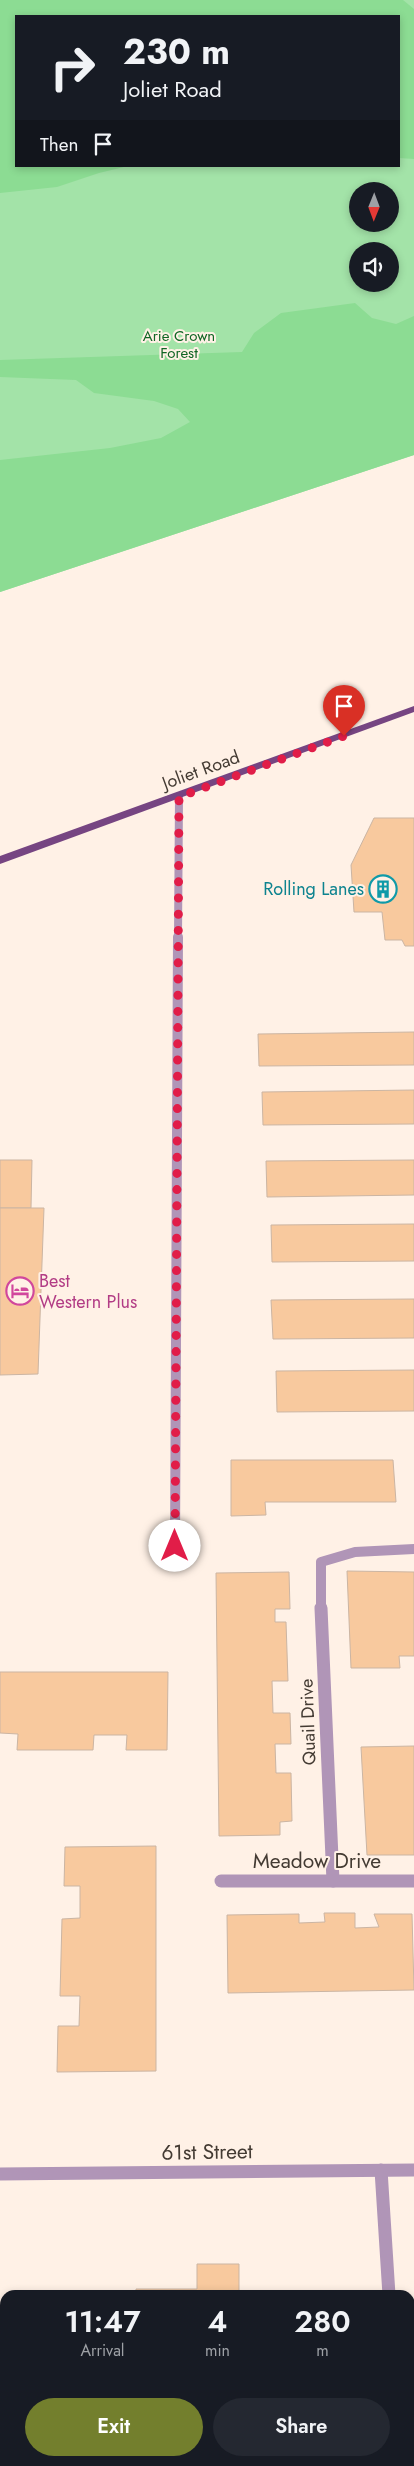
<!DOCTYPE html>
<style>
:root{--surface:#171b24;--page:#242831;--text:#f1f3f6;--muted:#9ea1a6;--accent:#737f2d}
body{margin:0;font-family:Jost,sans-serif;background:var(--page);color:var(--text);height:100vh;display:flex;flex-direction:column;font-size:19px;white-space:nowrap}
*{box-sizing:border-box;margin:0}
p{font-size:16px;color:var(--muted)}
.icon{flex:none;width:28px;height:28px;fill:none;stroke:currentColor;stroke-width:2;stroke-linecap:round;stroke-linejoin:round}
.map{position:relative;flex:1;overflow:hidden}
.drawer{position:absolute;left:0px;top:2290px;width:415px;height:176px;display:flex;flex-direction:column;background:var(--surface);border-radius:15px 15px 0 0;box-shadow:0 2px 8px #0003}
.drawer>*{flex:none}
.banner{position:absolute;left:15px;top:15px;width:385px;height:152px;border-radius:0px;box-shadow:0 2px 8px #0003;background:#171b24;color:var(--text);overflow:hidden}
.needle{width:32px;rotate:181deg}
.fabs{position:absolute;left:349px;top:182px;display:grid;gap:10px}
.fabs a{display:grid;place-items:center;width:50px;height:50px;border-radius:50%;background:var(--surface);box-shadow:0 2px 8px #0003;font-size:25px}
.pin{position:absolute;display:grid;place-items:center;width:42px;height:42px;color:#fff;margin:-51px -21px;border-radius:50% 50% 50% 0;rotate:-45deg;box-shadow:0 0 5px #0007}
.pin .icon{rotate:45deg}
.me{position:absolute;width:55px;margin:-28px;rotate:0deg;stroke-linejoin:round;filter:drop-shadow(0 0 4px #0008)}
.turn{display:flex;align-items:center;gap:18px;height:105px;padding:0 25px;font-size:22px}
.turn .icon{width:65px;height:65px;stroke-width:2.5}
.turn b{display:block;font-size:35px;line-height:42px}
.then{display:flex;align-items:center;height:48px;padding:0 25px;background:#0003;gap:10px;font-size:19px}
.eta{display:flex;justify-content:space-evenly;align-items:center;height:85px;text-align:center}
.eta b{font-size:30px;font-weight:600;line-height:35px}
.action{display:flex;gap:10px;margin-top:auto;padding:10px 25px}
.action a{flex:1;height:58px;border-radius:30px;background:var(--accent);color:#fff;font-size:20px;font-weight:600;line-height:58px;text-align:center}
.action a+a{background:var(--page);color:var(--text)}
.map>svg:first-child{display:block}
</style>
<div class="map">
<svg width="414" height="2466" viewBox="0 0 414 2466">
<rect width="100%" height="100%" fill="#fff1e6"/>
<path fill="#a3e3a8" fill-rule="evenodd" d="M0,0H414V455L0,592ZM16,16H399V166H16ZM358,191H390V224H358ZM358,251H390V284H358Z"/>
<g fill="#8cdc93">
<path d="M0,0H403L414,9V159L399,158V16H16V166H128L99,173L57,187L0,193Z"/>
<path d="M355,303L372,318L396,324L414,316V455L0,592V460L110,448L161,438L190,422L178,409L154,401L94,393L76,380L0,377V360L242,352L254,333L281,313Z"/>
</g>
<g fill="#f8c99e" stroke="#cbb5a3">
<path d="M374,818H414V946H405L402,940H385L382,912H354L351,865Z"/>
<path d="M414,1032V1065L259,1066L258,1034Z"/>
<path d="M414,1090V1124L263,1125L262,1092Z"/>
<path d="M0,1160H32L31,1208H0Z"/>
<path d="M414,1160V1195L267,1197L266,1161Z"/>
<path d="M0,1208H44L38,1374L0,1375Z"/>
<path d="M414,1224V1261L272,1262L271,1225Z"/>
<path d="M414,1299V1338L273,1339L271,1300Z"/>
<path d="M414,1370V1411L277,1412L276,1371Z"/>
<path d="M231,1460H393L396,1502H265L266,1515L231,1516Z"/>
<path d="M347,1571L414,1572V1656H399L400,1668H351Z"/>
<path d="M289,1572L290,1609H275V1622H286L288,1681H272L273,1713H290L291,1744H275L276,1773H291L292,1821L280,1822V1835L219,1836L216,1573Z"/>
<path d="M0,1672H168L167,1750H126L127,1735H94L93,1750H17L18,1734L0,1733Z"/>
<path d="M414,1746V1855H367L361,1747Z"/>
<path d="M156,1846V2071L57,2072L58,2026H79L80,1996H60L62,1919L80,1918V1886H64L65,1847Z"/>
<path d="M324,1913H355V1928L379,1927L374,1914H412L414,1990L228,1993L227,1915L299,1914V1923L325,1922Z"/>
<path d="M197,2264H239V2295H136V2289H197Z"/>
</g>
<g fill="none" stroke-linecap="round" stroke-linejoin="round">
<path stroke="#b095b7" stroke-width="8" d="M178,938L179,797"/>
<g stroke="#b095b7" stroke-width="10">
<path d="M175,1546L178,937"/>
<path d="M321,1609V1562L355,1552L414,1549"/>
</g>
<g stroke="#b095b7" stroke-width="13">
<path d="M321,1608L333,1881"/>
<path d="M221,1881H414"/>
<path d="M381,2170L389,2295"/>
<path d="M0,2174L414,2170"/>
<path d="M399,2461V2466"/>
</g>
<path fill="#764582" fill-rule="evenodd" d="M414,706V712L0,864V856Z"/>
</g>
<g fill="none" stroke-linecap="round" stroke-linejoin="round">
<path stroke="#e11d48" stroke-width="9" stroke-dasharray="0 16.2" d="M175,1546L179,797L344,736"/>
</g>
<defs>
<g id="building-ring" transform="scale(1.4375)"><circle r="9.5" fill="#fff1e6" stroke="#0f9aa8" stroke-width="1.5"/><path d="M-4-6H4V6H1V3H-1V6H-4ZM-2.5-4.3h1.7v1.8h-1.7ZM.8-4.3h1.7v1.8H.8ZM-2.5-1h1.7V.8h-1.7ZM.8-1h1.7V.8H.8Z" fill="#0f9aa8"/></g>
<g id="hotel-ring" transform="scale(1.4375)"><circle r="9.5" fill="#fff1e6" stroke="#d1479c" stroke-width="1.5"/><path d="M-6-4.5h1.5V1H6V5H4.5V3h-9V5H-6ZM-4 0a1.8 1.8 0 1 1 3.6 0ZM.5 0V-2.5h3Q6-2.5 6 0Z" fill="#d1479c"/></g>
</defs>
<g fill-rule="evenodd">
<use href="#building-ring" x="383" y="889"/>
<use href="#hotel-ring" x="20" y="1291"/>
</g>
<g text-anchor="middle" stroke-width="4" stroke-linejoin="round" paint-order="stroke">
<g font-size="15" fill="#106624" stroke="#fff1e6">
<text x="179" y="341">Arie Crown<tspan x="179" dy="17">Forest</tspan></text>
</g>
<g font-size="18" fill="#443b33" stroke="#fff1e6">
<text transform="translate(201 770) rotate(-20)" y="6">Joliet Road</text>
<text transform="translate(308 1722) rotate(-92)" y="6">Quail Drive</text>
</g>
<g font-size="18" fill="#0d838f" stroke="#fff1e6" text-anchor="end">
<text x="364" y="895">Rolling Lanes</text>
</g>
<g font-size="18" fill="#b23c85" stroke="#fff1e6" text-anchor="start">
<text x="39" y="1287">Best<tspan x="39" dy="21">Western Plus</tspan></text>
</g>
<g font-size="21" fill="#443b33" stroke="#fff1e6">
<text x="317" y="1868">Meadow Drive</text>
<text transform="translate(207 2152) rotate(-1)" y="7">61st Street</text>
</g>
</g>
</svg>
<div class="fabs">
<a><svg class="needle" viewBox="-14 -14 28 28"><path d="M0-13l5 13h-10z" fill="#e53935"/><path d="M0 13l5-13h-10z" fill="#9ea1a6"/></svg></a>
<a><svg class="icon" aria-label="sound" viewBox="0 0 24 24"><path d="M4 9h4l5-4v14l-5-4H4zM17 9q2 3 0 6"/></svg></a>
</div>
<div class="pin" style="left:344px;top:736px;background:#d93025"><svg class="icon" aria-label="arrive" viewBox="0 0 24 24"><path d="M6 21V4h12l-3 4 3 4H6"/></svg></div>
<svg class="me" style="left:175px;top:1546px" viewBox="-20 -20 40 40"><circle r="19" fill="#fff"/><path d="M0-13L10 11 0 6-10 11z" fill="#e11d48"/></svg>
<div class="banner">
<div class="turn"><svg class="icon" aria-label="right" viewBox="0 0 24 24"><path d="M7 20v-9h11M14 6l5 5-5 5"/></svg><div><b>230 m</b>Joliet Road</div></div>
<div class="then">Then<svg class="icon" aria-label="arrive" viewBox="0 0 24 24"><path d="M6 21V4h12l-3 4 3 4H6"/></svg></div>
</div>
<section class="drawer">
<div class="eta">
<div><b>11:47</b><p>Arrival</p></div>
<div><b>4</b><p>min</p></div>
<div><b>280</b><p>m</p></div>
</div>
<div class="action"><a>Exit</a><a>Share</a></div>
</section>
</div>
